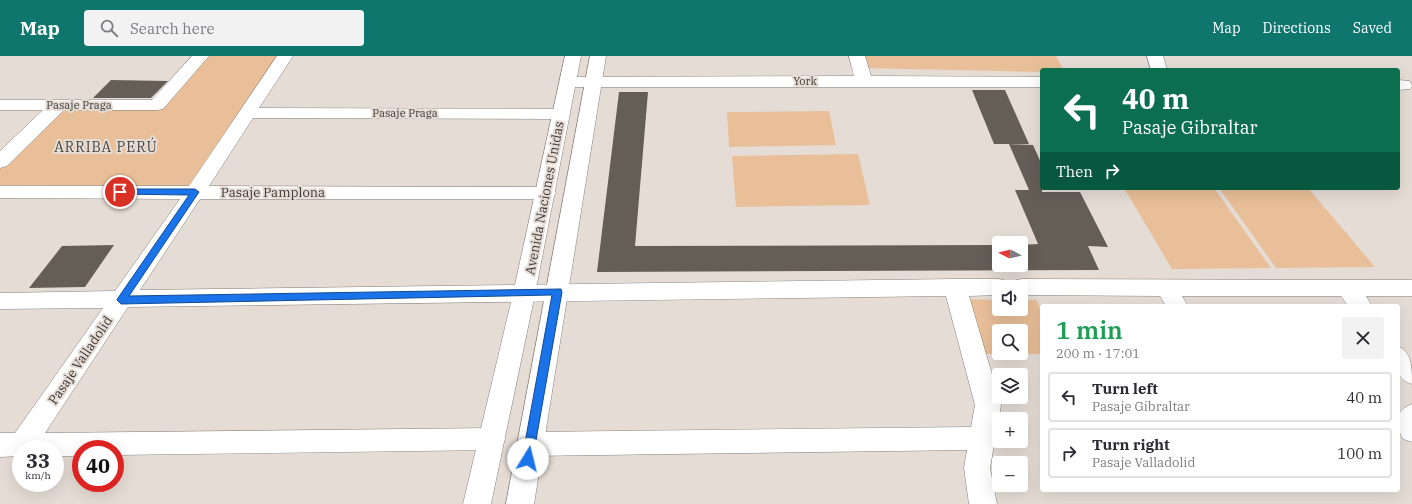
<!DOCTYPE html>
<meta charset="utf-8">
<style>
:root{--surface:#fff;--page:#f2f2f3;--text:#2b2b33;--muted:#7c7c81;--line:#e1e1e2;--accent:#0f766e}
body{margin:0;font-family:"IBM Plex Serif",serif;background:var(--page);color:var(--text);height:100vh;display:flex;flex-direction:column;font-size:15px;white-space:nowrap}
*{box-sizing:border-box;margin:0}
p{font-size:13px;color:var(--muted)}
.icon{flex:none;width:22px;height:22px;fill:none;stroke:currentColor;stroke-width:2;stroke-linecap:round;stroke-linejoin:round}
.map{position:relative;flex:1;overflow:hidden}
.details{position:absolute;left:1040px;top:248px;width:360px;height:188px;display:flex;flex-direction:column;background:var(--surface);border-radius:4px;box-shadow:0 4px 16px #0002}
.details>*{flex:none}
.hud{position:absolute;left:1040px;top:12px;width:360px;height:122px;border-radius:4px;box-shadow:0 4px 16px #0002;background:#0b6e4f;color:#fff;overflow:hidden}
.needle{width:26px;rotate:277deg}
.tools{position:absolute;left:992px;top:180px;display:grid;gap:8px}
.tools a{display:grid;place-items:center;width:36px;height:36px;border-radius:4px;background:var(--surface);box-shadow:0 4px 16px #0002;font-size:20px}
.speed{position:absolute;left:12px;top:384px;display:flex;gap:8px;font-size:20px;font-weight:700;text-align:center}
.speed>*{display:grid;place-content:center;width:52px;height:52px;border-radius:50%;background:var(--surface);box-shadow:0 4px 16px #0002;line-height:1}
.speed small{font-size:10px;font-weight:400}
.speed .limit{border:6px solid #d22;background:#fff;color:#111}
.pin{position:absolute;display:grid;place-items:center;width:34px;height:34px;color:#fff;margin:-17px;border:2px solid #fff;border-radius:50%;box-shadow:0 1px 4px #0007}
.me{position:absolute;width:44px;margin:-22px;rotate:9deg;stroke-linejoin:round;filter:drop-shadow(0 0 3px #0008)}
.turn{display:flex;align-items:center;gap:14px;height:84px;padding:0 16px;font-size:18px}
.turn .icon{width:52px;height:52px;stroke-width:2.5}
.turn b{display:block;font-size:28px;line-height:34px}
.then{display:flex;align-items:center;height:38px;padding:0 16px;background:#0003;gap:8px;font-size:15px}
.round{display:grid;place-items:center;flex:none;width:42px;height:42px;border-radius:4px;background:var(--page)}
.overview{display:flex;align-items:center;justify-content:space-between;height:68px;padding:0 16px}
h1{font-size:24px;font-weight:600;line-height:30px;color:#1e9e55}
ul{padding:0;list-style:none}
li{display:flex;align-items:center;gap:12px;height:50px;margin:0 8px 6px;padding:0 8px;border:2px solid var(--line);border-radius:4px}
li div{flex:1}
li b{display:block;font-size:15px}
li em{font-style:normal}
header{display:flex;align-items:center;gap:24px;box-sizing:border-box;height:56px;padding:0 20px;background:var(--accent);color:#fff}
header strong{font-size:19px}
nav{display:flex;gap:22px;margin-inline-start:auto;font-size:14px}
.search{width:280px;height:36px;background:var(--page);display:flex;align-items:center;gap:10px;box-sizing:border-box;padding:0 14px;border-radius:4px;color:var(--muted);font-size:15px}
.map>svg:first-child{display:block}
</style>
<header>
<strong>Map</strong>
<div class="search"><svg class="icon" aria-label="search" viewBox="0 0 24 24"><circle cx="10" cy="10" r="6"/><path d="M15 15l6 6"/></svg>Search here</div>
<nav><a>Map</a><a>Directions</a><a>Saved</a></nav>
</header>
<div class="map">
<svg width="1412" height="448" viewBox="0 0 1412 448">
<rect width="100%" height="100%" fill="#e5ddd5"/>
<g fill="#e8bf98" fill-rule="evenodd">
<path d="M205,0H281L196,130L0,129V111L60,51H160Z"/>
<path d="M860,0H1056L1064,14H1042V16L863,12Z"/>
<path d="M829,55L836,89L729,91L727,56Z"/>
<path d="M858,98L870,149L736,151L732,100Z"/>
<path d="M1124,132H1214L1271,212L1172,213Z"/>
<path d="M1219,132H1308L1375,211L1276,212Z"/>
<path d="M964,243L999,244V253H1021V244H1037L1042,258V298H981ZM999,275H1021V297H999Z"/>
</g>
<g fill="#655e57">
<path d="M111,24L168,25L151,42H93Z"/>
<path d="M972,34H1005L1029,88H994Z"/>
<path d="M619,36H648L635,190L999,189V209H1021V189L1038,188L1015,134H1029L1009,88L1033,89L1042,109V136H1080L1108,191L1088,190L1099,214L597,216Z"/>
<path d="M114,189L85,231L29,232L62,190Z"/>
</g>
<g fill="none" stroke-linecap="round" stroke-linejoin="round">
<g stroke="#878079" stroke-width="1">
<g id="minor">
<path d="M192,0H209L163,53L157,54H64L7,110L0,112V95L43,54H0V44H152Z"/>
<path d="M277,0H293L259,52L561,53L567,54L570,58L567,62L561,63L253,62L209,130L546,131L553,132L556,137L553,142L546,143H200L140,234L955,223H999L1007,225L1010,231L1013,225L1021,223L1412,224V240H1366L1372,250H1348L1341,240H1182L1188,250H1166L1160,240L1021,239V231H999V239L969,240L1001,349L990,412L997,448H969L964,412L967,394L530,400L521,396L517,388L521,380L530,376L971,371L975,349L946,240L128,251L45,377L492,372L501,375L505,383L501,391L492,394L115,399V393H81V400H55V393H21V400L0,401V377H15L103,252L0,253V237L115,235L180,143L0,142V130H189Z"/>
<path d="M849,0H865L871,20L1042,21V31H568L562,30L560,26L562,22L568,21L854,20Z"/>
<path d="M1147,0H1163L1167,14H1151Z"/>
<path d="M1398,24L1410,25L1412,30L1410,33L1398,34Z"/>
<path d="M1398,290C1412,297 1412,311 1412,328C1393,322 1398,308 1398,290Z"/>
<path d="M1412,348V386L1403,383C1395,368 1394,355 1412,348Z"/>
</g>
</g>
<g stroke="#878079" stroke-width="1">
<g id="tertiary">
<path d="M565,0H581L535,238L491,448H463L513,238Z"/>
<path d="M590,0H606L534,448H506Z"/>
</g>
</g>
<use href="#minor" fill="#fff" fill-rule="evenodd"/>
<use href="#tertiary" fill="#fff" fill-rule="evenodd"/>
</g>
<path fill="#1a73e8" stroke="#114b97" d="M120,133H195L199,136L129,240L561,233L562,236L532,407L528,408L524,407L522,403L552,239L121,248L117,244L118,242L189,139L117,138L116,136Z"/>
<g text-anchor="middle" stroke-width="4" stroke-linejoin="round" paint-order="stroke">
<g font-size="11" fill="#3d3a37" stroke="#e5ddd5">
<text x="805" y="29">York</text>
<text x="79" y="53">Pasaje Praga</text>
<text x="405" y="61">Pasaje Praga</text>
</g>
<g font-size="13" fill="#3d3a37" stroke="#e5ddd5">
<text x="273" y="141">Pasaje Pamplona</text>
<text transform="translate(544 142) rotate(-79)" y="5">Avenida Naciones Unidas</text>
<text transform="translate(80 304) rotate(-56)" y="5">Pasaje Valladolid</text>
</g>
<g font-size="14" letter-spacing="1" fill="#4c4640" stroke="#e5ddd5">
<text x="106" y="96">ARRIBA PERÚ</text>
</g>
</g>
</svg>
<div class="tools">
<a><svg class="needle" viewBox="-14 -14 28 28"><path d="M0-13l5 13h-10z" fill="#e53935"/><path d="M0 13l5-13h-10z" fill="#7c7c81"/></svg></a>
<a><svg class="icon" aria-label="sound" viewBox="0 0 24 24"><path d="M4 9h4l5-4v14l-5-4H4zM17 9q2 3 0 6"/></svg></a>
<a><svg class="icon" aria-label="search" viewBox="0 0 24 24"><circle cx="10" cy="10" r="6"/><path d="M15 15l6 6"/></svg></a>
<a><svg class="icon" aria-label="layers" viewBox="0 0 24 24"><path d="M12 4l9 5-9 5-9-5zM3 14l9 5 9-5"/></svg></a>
<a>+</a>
<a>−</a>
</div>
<div class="speed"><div>33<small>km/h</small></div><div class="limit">40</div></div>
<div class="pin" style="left:120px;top:136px;background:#d93025"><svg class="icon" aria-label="arrive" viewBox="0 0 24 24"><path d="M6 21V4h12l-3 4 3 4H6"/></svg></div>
<svg class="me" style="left:528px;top:403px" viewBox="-20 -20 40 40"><circle r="19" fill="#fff"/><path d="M0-13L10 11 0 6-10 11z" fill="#1a73e8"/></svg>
<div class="hud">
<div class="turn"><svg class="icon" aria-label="left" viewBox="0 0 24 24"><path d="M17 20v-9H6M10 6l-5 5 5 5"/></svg><div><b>40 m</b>Pasaje Gibraltar</div></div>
<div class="then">Then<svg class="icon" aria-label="right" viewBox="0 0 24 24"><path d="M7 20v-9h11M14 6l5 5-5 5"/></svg></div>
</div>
<section class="details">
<div class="overview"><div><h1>1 min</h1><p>200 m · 17:01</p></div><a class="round"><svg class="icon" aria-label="close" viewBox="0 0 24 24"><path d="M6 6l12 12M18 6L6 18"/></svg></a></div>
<ul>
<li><svg class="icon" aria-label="left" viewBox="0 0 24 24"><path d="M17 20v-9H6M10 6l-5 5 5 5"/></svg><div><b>Turn left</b><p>Pasaje Gibraltar</p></div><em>40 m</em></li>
<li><svg class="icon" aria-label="right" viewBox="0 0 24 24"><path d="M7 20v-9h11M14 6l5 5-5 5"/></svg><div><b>Turn right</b><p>Pasaje Valladolid</p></div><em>100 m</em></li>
</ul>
</section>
</div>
